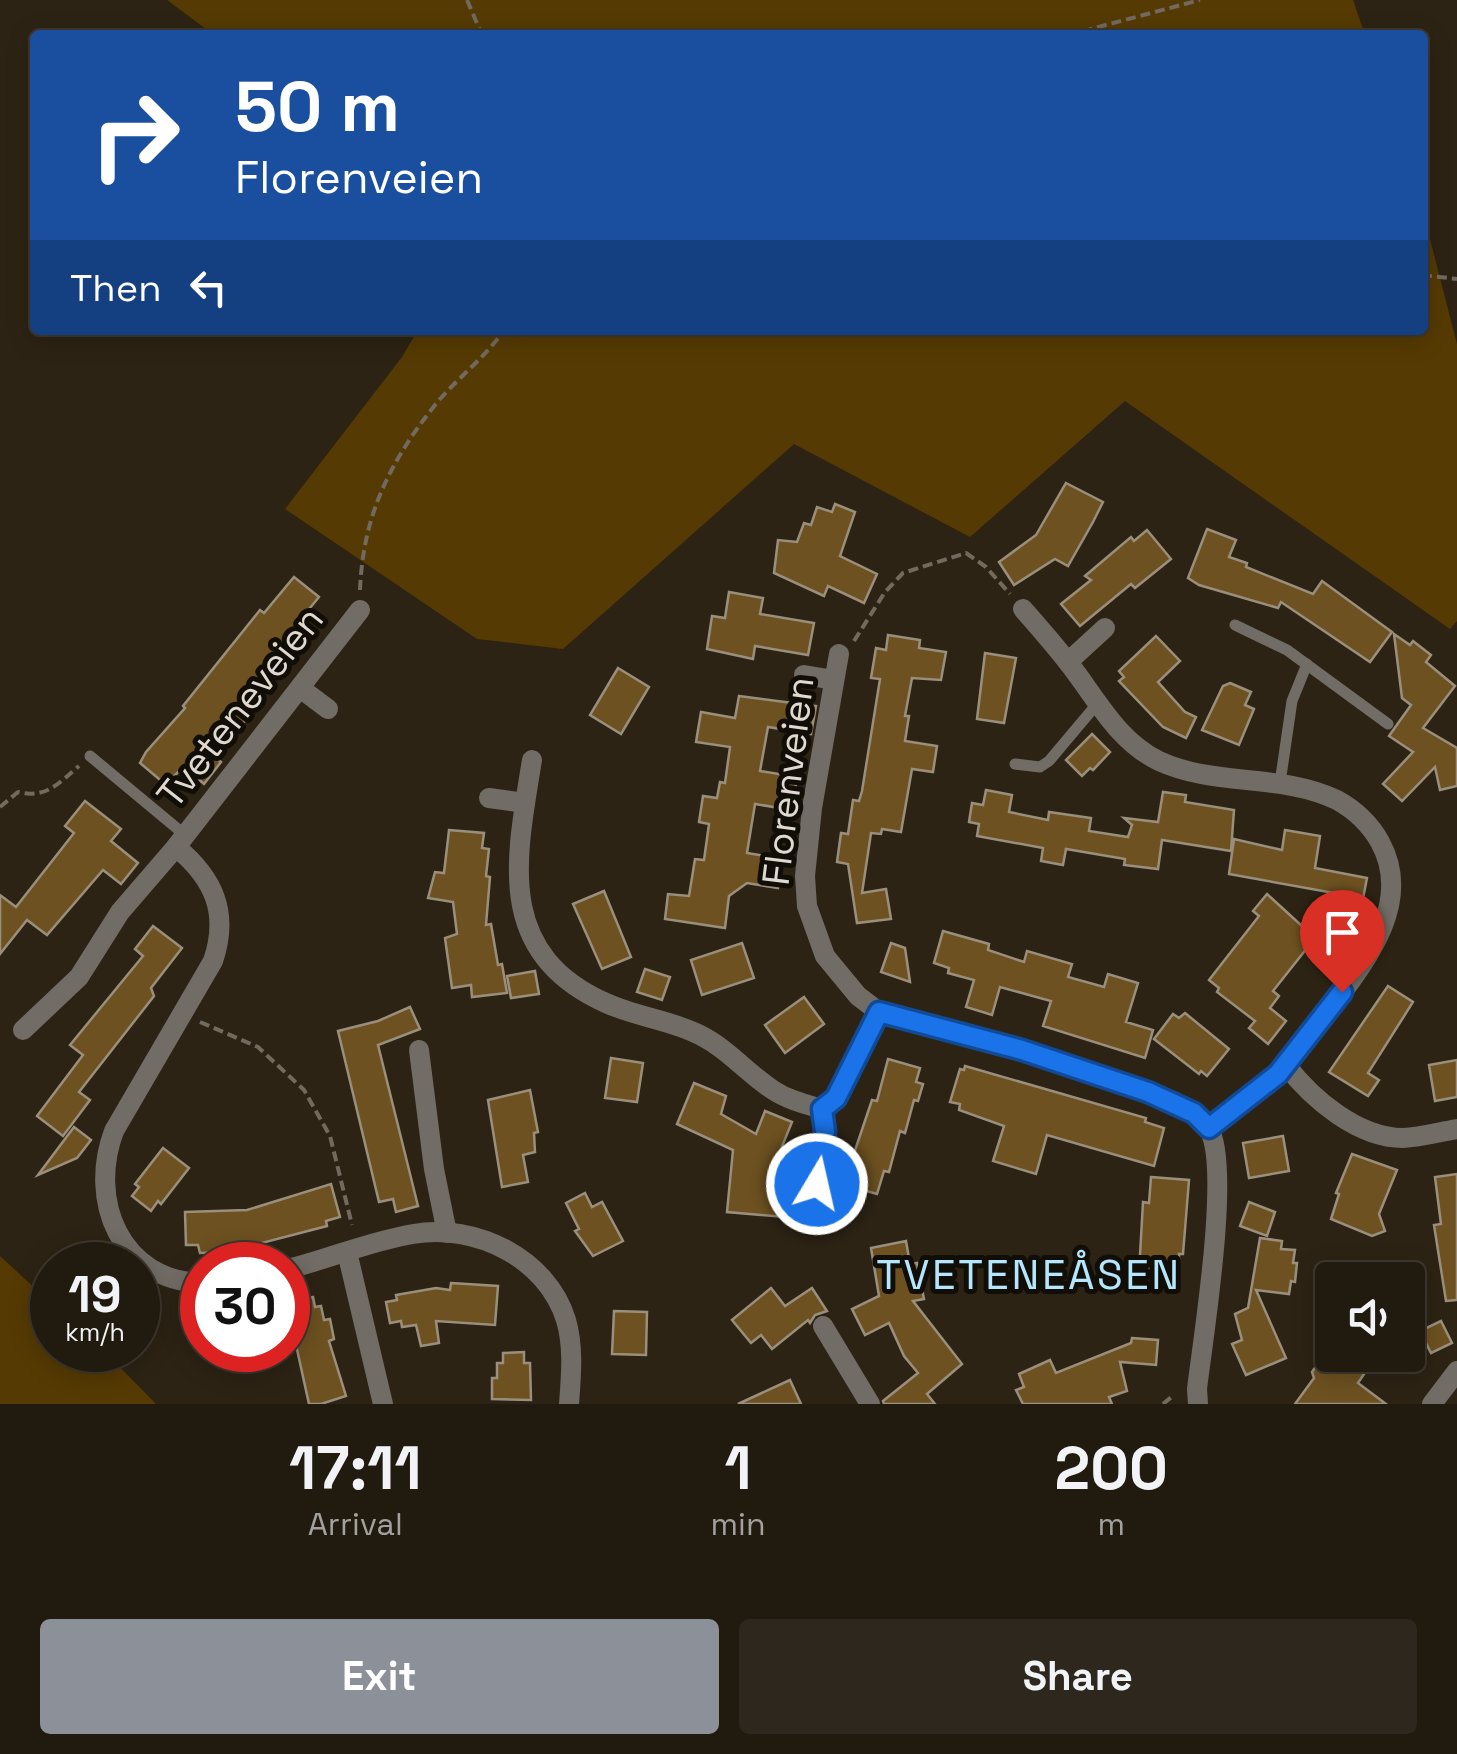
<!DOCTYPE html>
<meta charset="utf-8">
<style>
:root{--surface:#211a0f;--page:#2d271d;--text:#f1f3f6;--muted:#a2a19e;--line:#3e382f;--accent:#8c9099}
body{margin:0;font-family:"Space Grotesk",sans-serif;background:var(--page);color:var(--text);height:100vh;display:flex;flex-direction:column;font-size:38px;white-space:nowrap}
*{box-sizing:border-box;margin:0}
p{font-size:32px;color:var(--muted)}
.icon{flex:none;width:55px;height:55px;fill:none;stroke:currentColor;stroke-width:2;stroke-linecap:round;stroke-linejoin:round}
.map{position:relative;height:1404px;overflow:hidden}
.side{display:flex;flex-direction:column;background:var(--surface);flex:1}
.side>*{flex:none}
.banner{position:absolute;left:30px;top:30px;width:1398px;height:305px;border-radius:10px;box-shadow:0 5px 25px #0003,0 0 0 2px var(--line);background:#1a4fa0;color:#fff;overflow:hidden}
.controls{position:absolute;left:1315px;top:1262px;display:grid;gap:20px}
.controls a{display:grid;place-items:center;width:110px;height:110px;border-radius:10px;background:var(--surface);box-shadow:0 5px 25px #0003,0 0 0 2px var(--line);font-size:50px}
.speed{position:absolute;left:30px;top:1242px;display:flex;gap:20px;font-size:50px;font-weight:700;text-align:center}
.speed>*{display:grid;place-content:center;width:130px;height:130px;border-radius:50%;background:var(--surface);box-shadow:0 5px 25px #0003,0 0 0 2px var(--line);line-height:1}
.speed small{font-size:25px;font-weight:400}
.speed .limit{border:15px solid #d22;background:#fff;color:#111}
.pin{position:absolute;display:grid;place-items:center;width:85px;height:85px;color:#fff;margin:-102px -42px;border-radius:50% 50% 50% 0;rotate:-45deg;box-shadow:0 0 10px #0007}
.pin .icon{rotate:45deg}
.me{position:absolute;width:110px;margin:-55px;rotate:9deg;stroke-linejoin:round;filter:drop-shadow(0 0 8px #0008)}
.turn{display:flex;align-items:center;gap:35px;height:210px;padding:0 40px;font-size:45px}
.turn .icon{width:130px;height:130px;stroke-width:2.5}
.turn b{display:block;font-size:70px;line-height:85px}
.then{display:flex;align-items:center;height:95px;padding:0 40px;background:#0003;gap:20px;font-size:38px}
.eta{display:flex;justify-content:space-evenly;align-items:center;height:170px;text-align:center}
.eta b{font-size:60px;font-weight:600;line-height:70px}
.action{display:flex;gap:20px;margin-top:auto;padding:20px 40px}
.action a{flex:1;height:115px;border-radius:10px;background:var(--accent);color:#fff;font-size:40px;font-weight:600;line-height:115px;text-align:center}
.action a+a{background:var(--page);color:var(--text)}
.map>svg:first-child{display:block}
</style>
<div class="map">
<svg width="1457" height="1404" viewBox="0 0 1457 1404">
<rect width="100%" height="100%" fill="#2c2314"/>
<g fill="#553a03">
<path d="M167,0H1353L1365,35H214Z"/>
<path d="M1423,212L1457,344V621L1450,629L1125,401L970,537L794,444L563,649L477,639L285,509L402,357L418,330H1422Z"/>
<path d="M0,1256L52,1304V1350H103L156,1404H0Z"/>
</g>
<g fill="#6d5120" stroke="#9a8f7d" stroke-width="2.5">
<path d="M1066,483L1103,502L1093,522L1068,566L1055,559L1014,585L999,562L1036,535Z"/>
<path d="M835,504L855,512L840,556L877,574L864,603L828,586L824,596L774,573L778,540L797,542L804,523L811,525L817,507L832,512Z"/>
<path d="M1207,529L1236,540L1229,557L1247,563L1246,567L1313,594L1322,581L1392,632L1370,662L1281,602L1278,608L1199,585L1188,578Z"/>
<path d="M1147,530L1171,559L1135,588L1131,584L1080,626L1061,604L1091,580L1085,576L1131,537L1134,541Z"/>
<path d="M294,577L319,597L269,658L274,662L246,696L257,706L215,757L221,762L204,784L184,767L165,784L140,763L146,752L185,708L183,706L260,610L264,613Z"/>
<path d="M729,592L763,598L760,614L814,623L808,655L755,646L753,659L707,649L712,616L725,618Z"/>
<path d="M1394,634L1410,645L1413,641L1431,655L1426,662L1455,686L1423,728L1457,748V786L1440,790L1435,767L1402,801L1383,784L1413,752L1389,736L1411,705L1402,698Z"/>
<path d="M888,635L920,640L919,648L946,652L941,680L912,678L905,716H909L905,741L937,746L933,772L912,769L901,832L882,829L881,834L871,833L862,893L886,889L891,919L857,923L848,864L837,862L841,833L848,834L853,800L859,801L862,791L880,679L871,678L876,648L886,650Z"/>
<path d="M1156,636L1180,661L1158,682L1185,712L1196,717L1186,738L1163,727L1119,681L1124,677L1119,671Z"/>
<path d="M985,653L1016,658L1004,723L977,719Z"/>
<path d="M618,668L649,687L621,734L590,715Z"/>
<path d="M1230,683L1251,692L1245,705L1254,709L1239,745L1202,730L1223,686Z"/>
<path d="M739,696L816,706L811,734L768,727L760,771L797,777L792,810L755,804L747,853L783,859L778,888L747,883L729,896L725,928L665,919L668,894L689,896L695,859L704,860L709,824L699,822L703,796L717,798L720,782L725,783L730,747L696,742L701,712L735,718Z"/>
<path d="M1092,734L1110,752L1093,770L1090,768L1082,776L1066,760Z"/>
<path d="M986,790L1012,795L1009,812L1048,820L1049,812L1091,818L1089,831L1128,837L1132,825L1124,818L1158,822L1163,792L1186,795L1185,802L1234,810L1231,851L1162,840L1158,869L1124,865L1125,859L1066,849L1063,865L1041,861L1043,848L977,836L979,824L969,822L972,803L983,805Z"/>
<path d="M85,801L121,829L111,841L138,863L121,884L103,870L47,935L27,920L0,954V895L16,907L74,833L65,826Z"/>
<path d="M449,830L484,833L482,848L489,849L486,876L490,877L486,925L491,924L498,965L502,964L507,993L472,997L471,985L452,988L445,938L457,934L453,902L428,898L435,872L444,873Z"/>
<path d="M1285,830L1320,836L1315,868L1367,878L1362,904L1333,898L1334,893L1229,874L1234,839L1282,850Z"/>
<path d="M604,891L631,957L602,969L573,904Z"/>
<path d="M1267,894L1315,938L1273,991L1279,996L1270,1008L1286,1021L1268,1044L1249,1028L1255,1021L1217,992L1219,988L1209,980L1259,916L1253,911Z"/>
<path d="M153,926L182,948L151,988L154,996L79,1092L90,1100L63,1136L37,1116L83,1055L70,1045L143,956L135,949Z"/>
<path d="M943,931L989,944L988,950L1024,962L1027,951L1072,964L1068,977L1104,987L1108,974L1138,983L1126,1022L1153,1030L1145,1058L1043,1026L1051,1001L1000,987L992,1015L966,1007L974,980L948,973L949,968L934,963Z"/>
<path d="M742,943L754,978L702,995L691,960Z"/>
<path d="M891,943L905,948L910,982L881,972Z"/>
<path d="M645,969L670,977L662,1000L637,992Z"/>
<path d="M535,971L539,994L511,998L507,976Z"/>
<path d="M1388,986L1413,1002L1368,1073L1379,1080L1368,1096L1329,1072Z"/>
<path d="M804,997L824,1024L785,1053L765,1025Z"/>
<path d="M410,1007L420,1029L378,1045L418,1206L396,1212L393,1199L379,1202L338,1031L378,1021Z"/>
<path d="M1185,1013L1229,1049L1207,1076L1201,1071L1199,1074L1154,1039L1173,1014L1179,1018Z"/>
<path d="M611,1058L643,1063L637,1102L605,1098Z"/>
<path d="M888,1059L920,1068L916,1082L923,1084L918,1101L914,1100L905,1133L900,1131L889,1172L884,1171L877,1194L849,1186L852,1172L848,1171L872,1100L877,1101Z"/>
<path d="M1457,1060V1097L1435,1101L1429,1065Z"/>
<path d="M965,1066L1146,1118L1145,1122L1164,1128L1154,1166L1047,1135L1036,1174L993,1161L1004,1126L959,1110L960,1104L950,1102L960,1069L964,1070Z"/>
<path d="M694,1083L726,1096L721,1114L756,1134L765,1111L792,1122L779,1154L787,1155L786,1167H790L787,1198L801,1203L795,1218L727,1212L733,1150L677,1124Z"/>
<path d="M530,1090L538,1132L534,1133L535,1152L523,1155L528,1182L502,1187L488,1100Z"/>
<path d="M74,1127L91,1140L77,1158L38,1175Z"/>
<path d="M1283,1136L1289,1171L1249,1178L1243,1143Z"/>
<path d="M163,1148L189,1168L161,1204L158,1201L151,1211L132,1196L139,1187L135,1184Z"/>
<path d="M1352,1154L1397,1170L1379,1214L1385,1231L1372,1236L1331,1219L1339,1194L1336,1193Z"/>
<path d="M1457,1174V1300L1446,1301L1434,1225L1441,1224L1435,1177Z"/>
<path d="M1151,1177L1189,1180L1183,1254H1179V1262H1173L1172,1275L1139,1273L1143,1202L1149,1203Z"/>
<path d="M331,1184L340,1217L326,1221L327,1226L227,1252L200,1253L198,1245H186L185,1212L247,1210Z"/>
<path d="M585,1193L592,1207L602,1202L623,1241L593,1256L575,1231L579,1229L566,1203Z"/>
<path d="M1249,1202L1275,1212L1267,1236L1240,1226Z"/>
<path d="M1260,1238L1282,1241L1281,1249L1295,1250L1293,1263H1297L1295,1282L1291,1281L1289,1294L1256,1290L1286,1358L1246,1375L1232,1344L1242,1340L1235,1314L1248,1308Z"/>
<path d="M906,1241L910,1264L917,1263L924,1299L913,1301L962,1364L927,1394L935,1404H884L883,1401L918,1373L904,1356L889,1323L865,1335L852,1309L879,1296L871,1248Z"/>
<path d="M451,1283L498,1286L495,1325L436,1321L439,1343L421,1346L416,1325L402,1327L401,1321L390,1323L386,1302L397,1300L396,1295L436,1288L450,1290Z"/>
<path d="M771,1288L785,1306L812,1288L827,1311L815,1315L810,1323L808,1320L772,1349L761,1335L751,1343L732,1320Z"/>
<path d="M313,1297L315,1307L321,1306L324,1320L330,1319L334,1339L329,1341L346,1396L321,1404H309L289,1313L294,1312L292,1302Z"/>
<path d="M614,1311L647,1312L646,1355L612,1354Z"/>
<path d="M1441,1321L1452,1343L1431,1353L1420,1331Z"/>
<path d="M1132,1338L1158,1340L1156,1365L1120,1362L1127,1391L1109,1397L1112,1404H1023L1016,1390L1024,1387L1019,1374L1050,1360L1056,1373L1131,1343Z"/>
<path d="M1330,1346L1332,1355H1347L1357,1362L1356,1364L1366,1371L1358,1383L1386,1404H1295L1314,1378L1312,1372Z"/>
<path d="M524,1352V1363H530L531,1400L492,1399V1378H497V1363H503V1353Z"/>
<path d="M790,1380L801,1404H738Z"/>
</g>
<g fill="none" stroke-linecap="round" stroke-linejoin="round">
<g stroke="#726a5e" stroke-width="4" stroke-dasharray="10 5" stroke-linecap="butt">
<path d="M467,0L482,35"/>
<path d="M1068,35L1200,0"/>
<path d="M1422,275L1457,279"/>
<path d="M360,590C363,516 389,463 435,405C456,379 485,358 504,330"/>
<path d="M854,641L885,592L903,573L966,553L986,567L1010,594"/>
<path d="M0,807L18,792C46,799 59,783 79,766"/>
<path d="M200,1022L258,1047L304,1090L330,1136L352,1225"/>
<path d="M1163,1404L1174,1395"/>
</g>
<g stroke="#716c65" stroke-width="11">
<path d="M1235,625L1287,650L1388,724"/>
<path d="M90,756L185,835"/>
<path d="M1015,764L1040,767L1049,761L1097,704"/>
<path d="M1280,783L1292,701L1307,664"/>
</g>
<g stroke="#716c65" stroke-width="20">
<path d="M1023,609C1038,626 1053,643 1067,661C1096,697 1116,740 1159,761C1215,787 1281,773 1337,800C1355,810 1370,824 1380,842C1414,904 1364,963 1328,1012C1313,1032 1298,1054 1281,1072C1260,1094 1232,1109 1209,1129"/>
<path d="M839,654L812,808L805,876L807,906L825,956L858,996L879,1012L1021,1050L1173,1101C1185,1108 1202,1116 1209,1129C1231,1168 1203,1338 1197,1389L1198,1404"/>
<path d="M1068,662L1105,628"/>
<path d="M804,675L834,680"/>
<path d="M300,688L328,709"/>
<path d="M532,760C516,859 494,953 606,1003C636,1017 671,1020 700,1035C728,1049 747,1073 773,1090C788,1100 805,1104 822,1109"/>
<path d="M489,798L525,803"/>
<path d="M176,847C215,879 229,914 213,961L114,1131C88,1200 120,1281 202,1283"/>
<path d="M23,1030L79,977L120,912L176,847L360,610"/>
<path d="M419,1050L434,1169L447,1233"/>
<path d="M1286,1065C1312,1099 1358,1138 1403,1138C1421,1137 1439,1132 1457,1129"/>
<path d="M822,1109L836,1098L879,1012"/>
<path d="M817,1184L825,1131L822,1109"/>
<path d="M347,1252L383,1404"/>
<path d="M288,1269C329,1259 370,1241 413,1234C475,1223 547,1258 566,1320C574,1347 571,1377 569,1404"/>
<path d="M823,1326L870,1404"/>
<path d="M1432,1404L1457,1371"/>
</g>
</g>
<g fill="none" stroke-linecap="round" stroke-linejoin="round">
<g stroke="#114b97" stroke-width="25">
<path id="route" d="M817,1184L825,1132L822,1109L836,1098L879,1012L1022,1050L1148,1092L1194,1113L1209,1128L1278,1074L1342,992"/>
</g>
<use href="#route" stroke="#1a73e8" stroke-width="18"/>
</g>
<g text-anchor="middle" stroke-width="10" stroke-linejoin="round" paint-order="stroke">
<g font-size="38" fill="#dfd9d0" stroke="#110d07">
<text transform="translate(240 707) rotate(-52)" y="13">Tveteneveien</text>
<text transform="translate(788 781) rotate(-83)" y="13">Florenveien</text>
</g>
<g font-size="42" letter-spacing="2.5" fill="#b4e6fd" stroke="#110d07">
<text x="1029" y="1289">TVETENEÅSEN</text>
</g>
</g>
</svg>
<div class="controls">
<a><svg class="icon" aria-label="sound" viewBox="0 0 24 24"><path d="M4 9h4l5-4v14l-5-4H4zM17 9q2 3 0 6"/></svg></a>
</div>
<div class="speed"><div>19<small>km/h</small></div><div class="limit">30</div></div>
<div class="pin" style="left:1342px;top:992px;background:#d93025"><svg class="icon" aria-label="arrive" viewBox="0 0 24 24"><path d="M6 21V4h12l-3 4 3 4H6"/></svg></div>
<svg class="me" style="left:817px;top:1184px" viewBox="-20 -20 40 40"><circle r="17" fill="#1a73e8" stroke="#fff" stroke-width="3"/><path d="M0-11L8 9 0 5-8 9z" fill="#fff"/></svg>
<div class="banner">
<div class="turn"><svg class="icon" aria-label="right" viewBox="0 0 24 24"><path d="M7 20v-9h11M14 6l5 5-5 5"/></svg><div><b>50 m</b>Florenveien</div></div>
<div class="then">Then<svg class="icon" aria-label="left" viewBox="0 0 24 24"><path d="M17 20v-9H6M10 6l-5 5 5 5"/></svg></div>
</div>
</div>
<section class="side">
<div class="eta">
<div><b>17:11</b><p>Arrival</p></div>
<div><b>1</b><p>min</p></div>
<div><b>200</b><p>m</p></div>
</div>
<div class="action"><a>Exit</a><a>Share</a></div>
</section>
